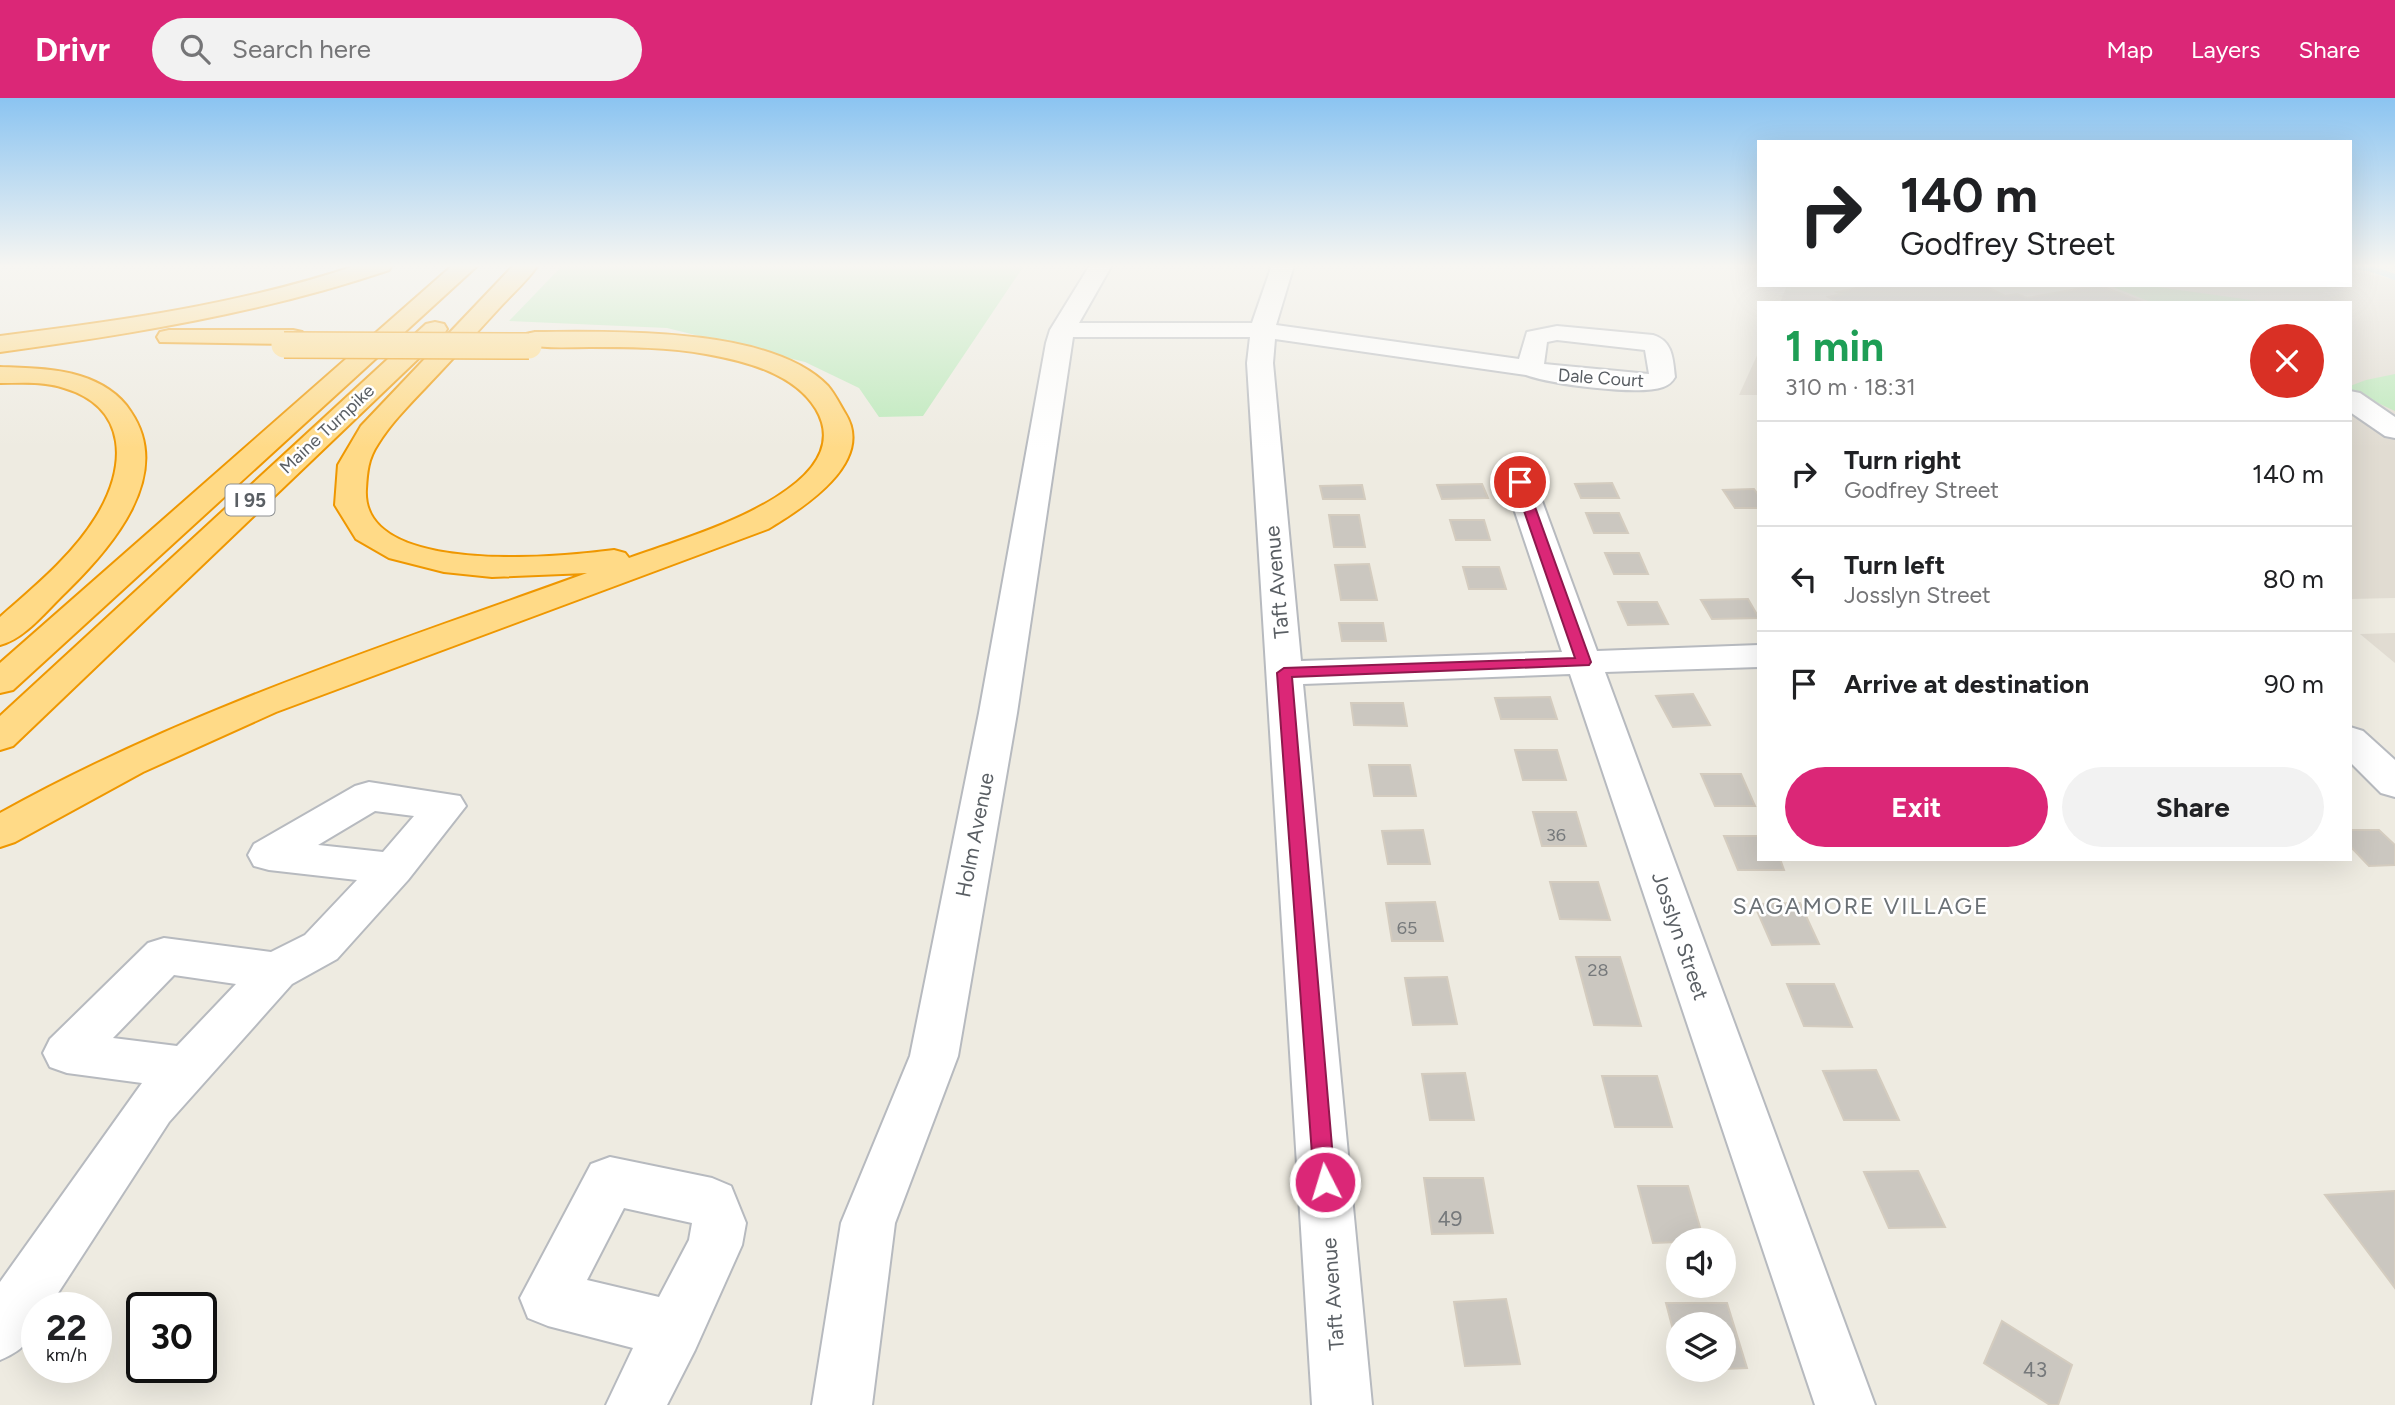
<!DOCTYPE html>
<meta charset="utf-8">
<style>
:root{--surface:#fff;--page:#f2f2f2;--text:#202124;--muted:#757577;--line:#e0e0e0;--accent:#db2777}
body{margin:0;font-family:Figtree,sans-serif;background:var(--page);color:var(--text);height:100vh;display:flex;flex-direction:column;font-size:26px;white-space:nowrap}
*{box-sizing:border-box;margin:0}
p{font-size:23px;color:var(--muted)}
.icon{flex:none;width:38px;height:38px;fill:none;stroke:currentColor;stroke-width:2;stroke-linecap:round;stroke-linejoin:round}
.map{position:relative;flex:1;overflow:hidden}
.sheet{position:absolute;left:1757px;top:203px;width:595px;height:560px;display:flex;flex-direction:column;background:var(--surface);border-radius:0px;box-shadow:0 7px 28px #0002}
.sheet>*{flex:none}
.banner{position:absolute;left:1757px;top:42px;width:595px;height:147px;border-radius:0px;box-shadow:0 7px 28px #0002;background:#fff;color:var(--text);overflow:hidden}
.fabs{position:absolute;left:1666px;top:1130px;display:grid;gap:14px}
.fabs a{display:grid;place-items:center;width:70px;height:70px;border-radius:50%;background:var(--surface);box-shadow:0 7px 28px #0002;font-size:35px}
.speed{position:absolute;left:21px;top:1194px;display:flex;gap:14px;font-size:35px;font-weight:700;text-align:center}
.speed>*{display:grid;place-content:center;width:91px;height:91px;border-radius:50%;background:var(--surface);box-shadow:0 7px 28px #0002;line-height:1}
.speed small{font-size:18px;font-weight:400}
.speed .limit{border:4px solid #111;border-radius:10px;background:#fff;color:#111}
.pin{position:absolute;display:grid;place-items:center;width:60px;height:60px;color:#fff;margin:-30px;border:4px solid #fff;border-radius:50%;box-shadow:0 2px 7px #0007}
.me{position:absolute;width:77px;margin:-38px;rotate:355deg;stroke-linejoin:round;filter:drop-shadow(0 0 5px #0008)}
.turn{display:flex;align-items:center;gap:24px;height:147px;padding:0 28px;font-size:32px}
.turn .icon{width:91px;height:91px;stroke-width:2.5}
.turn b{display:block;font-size:49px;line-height:60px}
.round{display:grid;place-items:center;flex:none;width:74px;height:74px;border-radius:37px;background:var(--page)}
.summary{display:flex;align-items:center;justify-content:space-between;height:119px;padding:0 28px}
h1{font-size:42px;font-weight:700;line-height:52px;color:#1e9e55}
.primary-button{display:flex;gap:14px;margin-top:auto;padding:14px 28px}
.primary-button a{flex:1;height:80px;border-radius:42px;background:var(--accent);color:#fff;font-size:28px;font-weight:700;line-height:80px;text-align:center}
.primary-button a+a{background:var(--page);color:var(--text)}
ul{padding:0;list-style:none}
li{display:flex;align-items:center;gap:21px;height:105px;padding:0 28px;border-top:2px solid var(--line)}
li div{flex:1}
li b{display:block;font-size:26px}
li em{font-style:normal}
header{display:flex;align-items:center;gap:42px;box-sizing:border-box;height:98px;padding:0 35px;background:var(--accent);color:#fff}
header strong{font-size:33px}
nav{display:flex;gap:38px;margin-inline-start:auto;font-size:24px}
.search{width:490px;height:63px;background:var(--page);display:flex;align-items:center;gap:18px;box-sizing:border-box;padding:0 24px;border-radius:38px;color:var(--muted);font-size:26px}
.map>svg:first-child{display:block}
</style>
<header>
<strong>Drivr</strong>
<div class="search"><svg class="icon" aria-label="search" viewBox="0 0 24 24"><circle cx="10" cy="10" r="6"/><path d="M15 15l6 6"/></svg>Search here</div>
<nav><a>Map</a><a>Layers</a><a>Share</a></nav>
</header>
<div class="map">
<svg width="2395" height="1307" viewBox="0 0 2395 1307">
<rect width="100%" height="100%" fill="#eeebe1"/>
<g fill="#e1dcd2">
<path d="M2350,173L2395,181V500L2350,501V205H1780L1787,187H2350Z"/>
<path d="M1759,253V297H1739Z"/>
<path d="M2395,535V565L2360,536Z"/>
</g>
<g fill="#bde9bb">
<path d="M563,167H985L1023,169L923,318L879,319L859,290L805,264L667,230L509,223Z"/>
<path d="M2108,187H2144L2272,205H2153Z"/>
<path d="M2395,276V313L2350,292V288L2366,282Z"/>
</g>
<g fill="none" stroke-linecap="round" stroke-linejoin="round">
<path stroke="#a0dbff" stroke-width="6" d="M2350,168L2369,170L2395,179"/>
</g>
<g fill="#cbc7c0" stroke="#d4ccbf" stroke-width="2">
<path d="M1983,187L2005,198L2017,196L2027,200L2099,187L2145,205H1838L1828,199L1842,196L1837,194L1871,187Z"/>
<path d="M1612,385L1619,400H1581L1575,386Z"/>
<path d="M1482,386L1488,400L1442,401L1437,387Z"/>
<path d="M1362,387L1365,401H1323L1320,388Z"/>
<path d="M1754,391L1759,398V410H1735L1723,392Z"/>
<path d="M1586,415H1619L1628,435H1594Z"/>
<path d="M1329,417H1359L1365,449H1334Z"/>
<path d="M1450,422H1484L1490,442H1456Z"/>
<path d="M1605,455H1639L1648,476H1614Z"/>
<path d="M1369,466L1377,502H1341L1335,467Z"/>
<path d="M1463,469H1499L1506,491H1469Z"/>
<path d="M1748,501L1759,520L1712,521L1701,502Z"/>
<path d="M1618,504H1657L1668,526L1628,527Z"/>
<path d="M1339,525H1383L1386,543H1342Z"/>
<path d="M1693,596L1710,627L1673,629L1656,598Z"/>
<path d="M1550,599L1557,621H1501L1495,600Z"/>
<path d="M1351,605H1403L1407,628L1354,627Z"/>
<path d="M1515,652H1557L1566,682H1523Z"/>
<path d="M1369,667H1410L1416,698H1374Z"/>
<path d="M1701,676H1741L1755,708H1715Z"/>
<path d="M1533,714H1576L1586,748H1542Z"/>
<path d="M1423,732L1430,766H1388L1382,733Z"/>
<path d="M2350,732H2379L2395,747V767L2369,768L2350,748Z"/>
<path d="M1724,738H1759V761H1780L1784,772H1738Z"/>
<path d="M1550,784H1598L1610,822L1560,821Z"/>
<path d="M1435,804L1443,843H1392L1386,805Z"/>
<path d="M1800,805L1819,846L1772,847L1754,806Z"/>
<path d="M1576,859H1620L1641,928L1594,927Z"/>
<path d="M1447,879L1457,926L1413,927L1405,880Z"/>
<path d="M1787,886H1834L1852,929L1804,928Z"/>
<path d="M1876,972L1899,1022H1844L1823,973Z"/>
<path d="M1465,975L1474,1022H1430L1422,976Z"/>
<path d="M1602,978H1657L1672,1029H1615Z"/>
<path d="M1918,1073L1945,1129L1889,1130L1864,1074Z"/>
<path d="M1424,1080H1483L1493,1135L1432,1136Z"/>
<path d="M1638,1088H1688L1704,1143L1653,1145Z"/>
<path d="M2395,1093V1190L2325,1097Z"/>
<path d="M1506,1201L1520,1266L1465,1268L1454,1204Z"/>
<path d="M1666,1205H1727L1747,1270L1724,1271V1227H1678V1251Z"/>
<path d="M2002,1223L2072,1267L2058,1307H2050L1984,1265Z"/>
</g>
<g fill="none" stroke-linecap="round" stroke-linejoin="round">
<g stroke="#b7babf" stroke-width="4">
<g id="minor">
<path d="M1090,167H1112L1079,225H1252L1272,167H1294L1276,227L1519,261L1527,234L1557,228L1653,237C1673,243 1673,261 1675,279C1672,284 1669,287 1663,289C1638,298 1551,286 1526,277L1275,241L1273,265L1301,563L1562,554L1505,384L1510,378L1520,375L1530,378L1535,384L1597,553L1759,547V569L1605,574L1875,1307H1815L1570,576L1303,586L1372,1307H1312L1247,265L1250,239H1073L1017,615L958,958L895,1125L872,1307H812L841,1125L910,958L979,615L1046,245L1050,232ZM1557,242L1645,252L1649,276L1544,266L1547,244Z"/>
<path d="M2350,293L2360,295L2395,319V340L2385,338L2350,314Z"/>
<path d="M2350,629L2363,633L2395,662V699L2381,695L2350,664Z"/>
<path d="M369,684L460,698L466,708L408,782L337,861L292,886L169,1024L49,1209H37C37,1238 26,1251 0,1262V1184L142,985L67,975L50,969L43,955L50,941L148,845L164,840L271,854L305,837L357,782L269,772L254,768L248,757L254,746L355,688ZM375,713L414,718L383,754L318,747ZM174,877L236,886L177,948L113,940Z"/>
<path d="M610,1059L712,1080L731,1088L746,1125L742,1147L695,1252L667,1307H606L633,1250L548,1228L528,1220L520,1200L591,1066ZM624,1110L692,1125L689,1142L659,1199L587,1182Z"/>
</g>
</g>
<g stroke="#ef9700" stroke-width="4">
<g id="highway">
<path d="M358,167H392L389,172C262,215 132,236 0,254V238C121,223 242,206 358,167Z"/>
<path d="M453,167H478L13,592L0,595V565Z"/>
<path d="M514,167H538C528,182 514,194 502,207C477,234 452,262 426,289C409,307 391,325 378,346C368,361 367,374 366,391C360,479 560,459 614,452L625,455L629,460C680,441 864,392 816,311C794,275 745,263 706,256C668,249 628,249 590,249C569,249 546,251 526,246L523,241L526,236L535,234C614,234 770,228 828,288C835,296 840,307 845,315C876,364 803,410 768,431L276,614L143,674L15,744L0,749V715C185,612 388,547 587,475L492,479L444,474L389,460L356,441L335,407L338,367L361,328Z"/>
<path d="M435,224L444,226L447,231L444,236L13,648L0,652V618L426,226Z"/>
<path d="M169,232H293L302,234L305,239L302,244L293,246L160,244L157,239L160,234Z"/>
<path d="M0,269C27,270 54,270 80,278C100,284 120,296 131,314C174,378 111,450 66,494C47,512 25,541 0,547V519C34,489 72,458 96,419C127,370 129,309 64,290C44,283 21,285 0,285Z"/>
</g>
</g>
<use href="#minor" fill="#fff" fill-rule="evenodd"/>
<use href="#highway" fill="#ffda87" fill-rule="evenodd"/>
<g stroke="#ef9700" stroke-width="28" stroke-linecap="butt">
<path id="highway-bridge" d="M284,247L529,248"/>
</g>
<use href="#highway-bridge" stroke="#ffda87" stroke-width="25"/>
</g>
<linearGradient id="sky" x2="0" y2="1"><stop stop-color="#8bc4f1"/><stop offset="0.48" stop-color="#f7f6f2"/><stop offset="1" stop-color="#f7f6f2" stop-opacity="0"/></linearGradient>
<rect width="2395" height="350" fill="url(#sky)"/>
<path fill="#db2777" stroke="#8e194d" stroke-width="2" d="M1520,380L1526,384L1591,564L1589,567L1292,579L1335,1084L1332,1091L1325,1094L1317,1091L1314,1084L1277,575L1284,570L1575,560L1514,384Z"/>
<g text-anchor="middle" stroke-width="5" stroke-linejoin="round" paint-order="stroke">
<g font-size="18" fill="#5a5f64" stroke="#fff">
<text transform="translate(1601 280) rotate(4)" y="6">Dale Court</text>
<text transform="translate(327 331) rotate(-43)" y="6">Maine Turnpike</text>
</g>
<g font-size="18" fill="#76797b">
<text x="1556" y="743">36</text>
<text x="1407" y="836">65</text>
<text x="1598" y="878">28</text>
</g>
<rect fill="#fff" stroke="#8c8f92" stroke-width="2" x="225.5" y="386.5" width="49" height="31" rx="5"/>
<g font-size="19" font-weight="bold" fill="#5a5f64">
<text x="250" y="409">I 95</text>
</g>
<g font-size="21" fill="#5a5f64" stroke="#fff">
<text transform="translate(1277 484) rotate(-95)" y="7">Taft Avenue</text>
<text transform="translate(975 737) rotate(-79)" y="7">Holm Avenue</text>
<text transform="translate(1680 838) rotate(71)" y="7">Josslyn Street</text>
<text transform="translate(1333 1196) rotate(-94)" y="7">Taft Avenue</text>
</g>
<g font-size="21" fill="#76797b">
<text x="1450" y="1128">49</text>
<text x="2035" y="1279">43</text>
</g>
<g font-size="23" letter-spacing="2" fill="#6b7176" stroke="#fff">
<text x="1861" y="816">SAGAMORE VILLAGE</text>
</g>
</g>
</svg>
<div class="fabs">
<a><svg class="icon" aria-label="sound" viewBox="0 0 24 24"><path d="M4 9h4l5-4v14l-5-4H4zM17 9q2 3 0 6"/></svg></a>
<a><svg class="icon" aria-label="layers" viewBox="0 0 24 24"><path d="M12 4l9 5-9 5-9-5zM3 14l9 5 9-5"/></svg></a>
</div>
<div class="speed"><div>22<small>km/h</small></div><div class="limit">30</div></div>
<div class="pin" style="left:1520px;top:384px;background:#d93025"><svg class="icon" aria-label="arrive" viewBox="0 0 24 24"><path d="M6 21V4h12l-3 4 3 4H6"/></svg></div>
<svg class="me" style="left:1325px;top:1084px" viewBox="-20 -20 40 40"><circle r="17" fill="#db2777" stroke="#fff" stroke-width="3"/><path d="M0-11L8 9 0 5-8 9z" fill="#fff"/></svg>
<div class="banner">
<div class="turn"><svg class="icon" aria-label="right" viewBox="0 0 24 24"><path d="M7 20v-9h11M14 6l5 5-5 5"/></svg><div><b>140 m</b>Godfrey Street</div></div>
</div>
<section class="sheet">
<div class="summary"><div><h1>1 min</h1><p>310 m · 18:31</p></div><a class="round" style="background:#d93025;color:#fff"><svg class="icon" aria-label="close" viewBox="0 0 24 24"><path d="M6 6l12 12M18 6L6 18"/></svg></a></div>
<ul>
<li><svg class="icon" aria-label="right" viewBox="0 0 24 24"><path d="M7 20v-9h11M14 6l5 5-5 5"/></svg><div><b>Turn right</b><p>Godfrey Street</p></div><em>140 m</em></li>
<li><svg class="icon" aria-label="left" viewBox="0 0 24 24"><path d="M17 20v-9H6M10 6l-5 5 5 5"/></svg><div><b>Turn left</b><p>Josslyn Street</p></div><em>80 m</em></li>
<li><svg class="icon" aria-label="arrive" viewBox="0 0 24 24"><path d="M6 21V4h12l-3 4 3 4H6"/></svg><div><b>Arrive at destination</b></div><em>90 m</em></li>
</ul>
<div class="primary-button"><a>Exit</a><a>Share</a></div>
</section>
</div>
